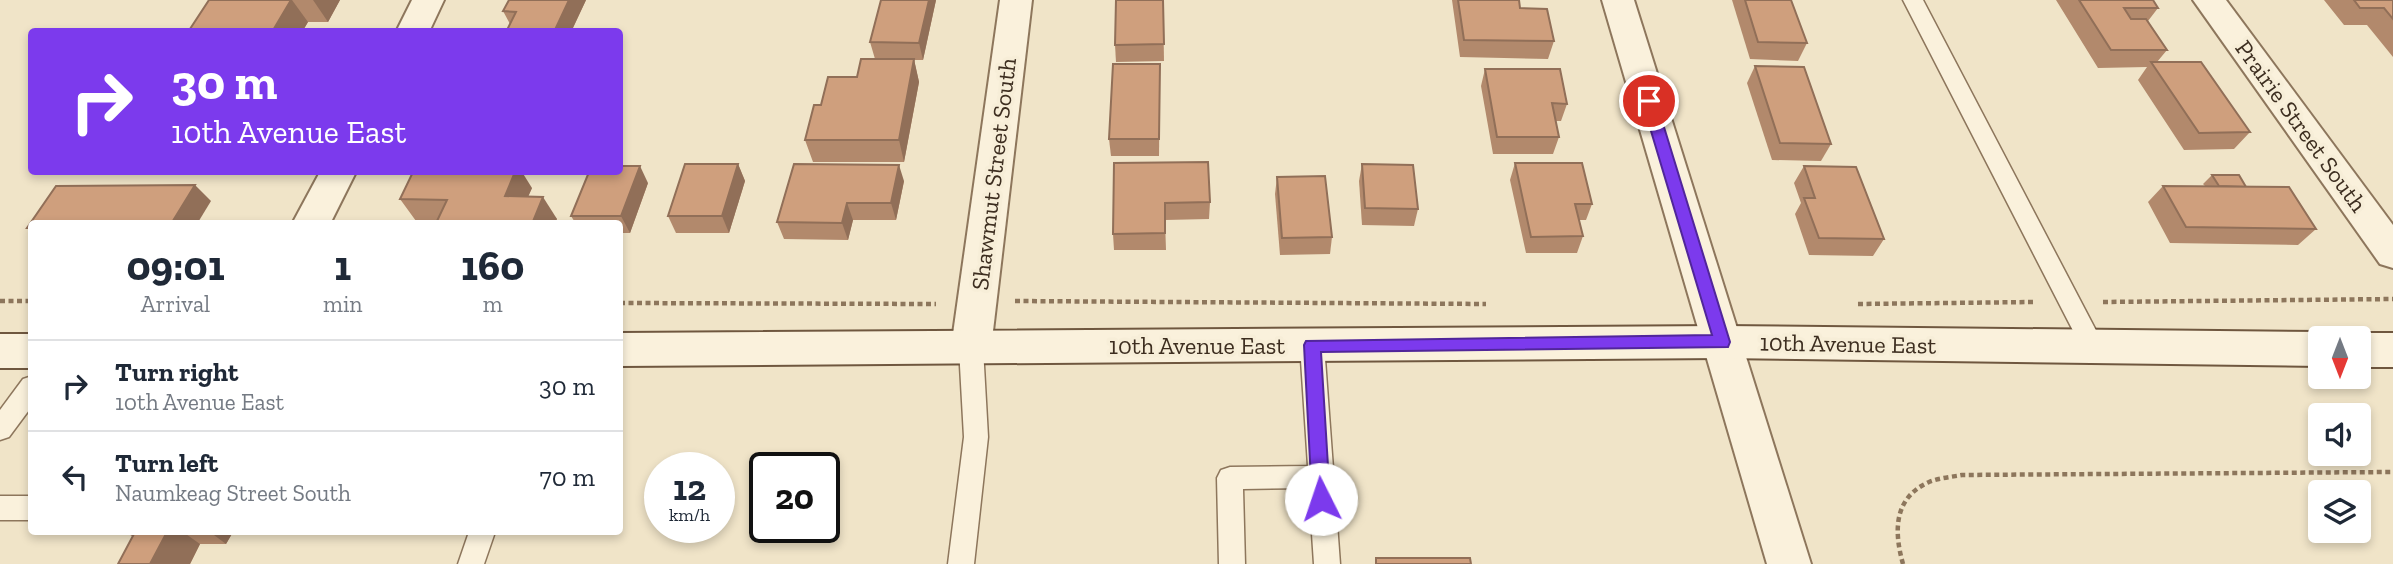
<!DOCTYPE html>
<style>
:root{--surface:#fff;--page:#f2f2f3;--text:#1f2937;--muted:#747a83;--line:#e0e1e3}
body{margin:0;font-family:"Zilla Slab",serif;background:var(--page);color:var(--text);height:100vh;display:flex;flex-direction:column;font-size:26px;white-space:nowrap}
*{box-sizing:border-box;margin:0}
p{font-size:23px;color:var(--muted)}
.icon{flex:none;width:38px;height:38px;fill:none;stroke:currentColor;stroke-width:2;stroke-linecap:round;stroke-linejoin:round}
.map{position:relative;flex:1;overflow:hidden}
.panel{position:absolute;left:28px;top:220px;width:595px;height:315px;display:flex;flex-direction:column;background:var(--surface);border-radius:7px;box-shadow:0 4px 10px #0003}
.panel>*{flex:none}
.hud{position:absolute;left:28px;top:28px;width:595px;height:147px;border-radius:7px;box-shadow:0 4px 10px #0003;background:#7c3aed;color:#fff;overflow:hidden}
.needle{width:46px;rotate:180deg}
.buttons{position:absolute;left:2308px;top:326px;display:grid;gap:14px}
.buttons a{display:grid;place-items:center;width:63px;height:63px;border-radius:7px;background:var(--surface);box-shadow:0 4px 10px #0003;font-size:35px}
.speed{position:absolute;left:644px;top:452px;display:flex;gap:14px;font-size:35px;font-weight:700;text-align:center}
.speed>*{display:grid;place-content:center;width:91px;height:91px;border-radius:50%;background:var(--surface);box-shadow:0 4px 10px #0003;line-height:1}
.speed small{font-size:18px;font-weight:400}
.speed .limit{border:4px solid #111;border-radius:10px;background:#fff;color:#111}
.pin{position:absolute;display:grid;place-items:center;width:60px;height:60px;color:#fff;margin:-30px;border:4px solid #fff;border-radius:50%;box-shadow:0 2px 7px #0007}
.me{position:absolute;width:77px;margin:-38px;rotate:356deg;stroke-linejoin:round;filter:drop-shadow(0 0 5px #0008)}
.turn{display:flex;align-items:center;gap:24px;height:147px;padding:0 28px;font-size:32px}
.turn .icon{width:91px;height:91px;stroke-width:2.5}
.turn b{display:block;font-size:49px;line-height:60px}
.eta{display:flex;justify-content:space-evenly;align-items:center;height:119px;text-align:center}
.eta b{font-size:42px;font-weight:800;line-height:49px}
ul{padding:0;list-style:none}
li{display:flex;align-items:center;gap:21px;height:91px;padding:0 28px;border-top:2px solid var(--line)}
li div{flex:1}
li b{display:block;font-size:26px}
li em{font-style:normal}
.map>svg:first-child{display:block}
</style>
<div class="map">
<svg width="2393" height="564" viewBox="0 0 2393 564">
<rect width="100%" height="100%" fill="#f0e4c8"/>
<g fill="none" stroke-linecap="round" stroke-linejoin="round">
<g stroke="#8d765c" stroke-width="3">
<g id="service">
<path d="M1903,0H1923L2101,340L2105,347L2101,354L2093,357L2085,354Z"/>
<path d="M1312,335L1320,338L1324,345L1340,564H1314L1309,488L1243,489L1245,564H1219L1217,478L1221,470L1230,467L1308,466L1300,345L1304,338Z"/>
<path d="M971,338L979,341L983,348L988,437L974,564H948L964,437L959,348L963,341Z"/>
<path d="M32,376V406L9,437L0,440V410L23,379Z"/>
<rect x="0" y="496" width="32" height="24"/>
<path d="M469,532H495L484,564H458Z"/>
</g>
</g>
<g stroke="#8d765c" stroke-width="4">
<g id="minor">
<path d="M412,0H444L429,32H396Z"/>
<path d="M1000,0H1032L991,348L985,360L971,365L957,360L951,348Z"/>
<path d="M1602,0H1634L1811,564H1767Z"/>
<path d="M2193,0H2226L2393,225V268L2380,264Z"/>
<path d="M320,172H356L330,224H292Z"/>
</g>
</g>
<g stroke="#6f573f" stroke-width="4">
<g id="secondary">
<path d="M1722,326L2320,332L2334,338H2320V366L1722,358L620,366V333Z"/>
<path d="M2359,333H2393V367H2359V338H2346Z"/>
<rect x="0" y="334" width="32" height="34"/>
</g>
</g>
<g stroke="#8d765c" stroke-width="4.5" stroke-dasharray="5 3.5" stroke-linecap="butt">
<path d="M0,301H32"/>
<path d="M1015,301L1486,304"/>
<path d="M2103,302L2393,299"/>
<path d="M620,303L936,304"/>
<path d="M1858,304L2035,302"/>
<path d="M1903,564C1894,532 1893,498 1929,482C1939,478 1951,477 1962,475L2393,472"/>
</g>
<use href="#service" fill="#faf1dc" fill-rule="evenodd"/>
<use href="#minor" fill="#faf1dc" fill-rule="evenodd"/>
<use href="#secondary" fill="#faf1dc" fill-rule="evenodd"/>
</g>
<g fill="#b2896c">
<path d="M209,0H340L328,22H308L302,32H188Z"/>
<path d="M509,0H586L571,32H506L510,24L503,11Z"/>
<path d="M936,0L923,60H914L919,82L904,162H813L805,140L821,105L857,77L875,59L870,42Z"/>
<path d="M1163,0L1164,61L1116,62L1115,45Z"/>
<path d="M1452,0H1519L1520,8L1554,41L1548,59L1460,57Z"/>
<path d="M1732,0H1791L1807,43L1798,61L1750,59Z"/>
<path d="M2056,0H2153L2158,8L2148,21L2167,50L2157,62L2250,132L2234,149L2184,150L2138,80L2147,67L2098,68Z"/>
<path d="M2324,0H2393V57L2367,25H2344Z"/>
<path d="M1160,64L1159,156H1111L1109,139Z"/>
<path d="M1755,66L1831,144L1821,161L1772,160L1747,83Z"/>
<path d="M1485,69L1567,104L1561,121H1556L1559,137L1553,154H1493L1481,86Z"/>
<path d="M1114,163L1210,202L1209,219L1165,220L1166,250H1114L1113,234Z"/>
<path d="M1515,163L1592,204L1586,220H1579L1583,236L1577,253H1526L1510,180Z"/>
<path d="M738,164L745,181L729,233H676L668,216Z"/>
<path d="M1362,164L1418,209L1414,226L1362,225L1359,181Z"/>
<path d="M1804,166L1884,239L1873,256L1809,255L1795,214L1801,203L1794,183Z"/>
<path d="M2212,175L2246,187L2316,229L2298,245L2170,243L2148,202L2163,186H2205L2203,184Z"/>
<path d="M1277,177L1332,237L1330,254L1280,255L1275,194Z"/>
<path d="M904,181L896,220H853L848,240L784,239L777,222Z"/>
<path d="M648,183L630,233H620V224H576L571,216Z"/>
<path d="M532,188L528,196L557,219L554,224H439L437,221H416L400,199Z"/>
<path d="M126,532H233L226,544H200L190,564H118L133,537Z"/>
</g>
<g fill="#916f58">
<path d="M291,0H292L308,22L302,32H272Z"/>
<path d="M313,0H340L328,22Z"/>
<path d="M569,0H586L571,32H554Z"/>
<path d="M929,0H936L923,60L919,43Z"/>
<path d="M914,59L919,82L904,162L899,140Z"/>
<path d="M738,164L745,181L729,233L722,216Z"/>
<path d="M899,165L904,181L896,220L891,203Z"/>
<path d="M640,166L648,183L630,233L621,216Z"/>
<path d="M515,172H522L532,188L519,218L505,196Z"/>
<path d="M195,185L211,201L197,224H171Z"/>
<path d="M543,197L557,219L554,224H532Z"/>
<path d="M847,203L853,220L848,240L842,223Z"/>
<path d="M167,532H183L200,544L190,564H150Z"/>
<path d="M210,532H233L226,544Z"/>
</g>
<g fill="#cf9f7d" stroke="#916f58" stroke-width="2">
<path d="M209,0H291L272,32H188Z"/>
<path d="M509,0H569L554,32H506L516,12L503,11Z"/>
<path d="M881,0H929L919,43L870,42Z"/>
<path d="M1116,0H1163L1164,44L1115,45Z"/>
<path d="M1458,0H1519L1520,8L1547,9L1554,41L1464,40Z"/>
<path d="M1745,0H1791L1807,43L1758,42Z"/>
<path d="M2079,0H2153L2158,8H2124L2131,19H2146L2167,50H2111Z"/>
<path d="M2354,0H2393V19L2384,8H2360Z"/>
<path d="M861,59H914L899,140H805L814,105H821L828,77H857Z"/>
<path d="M2151,62H2201L2250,132L2199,133Z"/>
<path d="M1113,64H1160L1159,139H1109Z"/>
<path d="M1755,66L1804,67L1831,144L1780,143Z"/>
<path d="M1485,69H1560L1567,104L1552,103L1559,137H1497Z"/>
<path d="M1208,162L1210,202L1165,203V233L1113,234L1114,163Z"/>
<path d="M1515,163H1582L1592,204H1575L1583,236L1531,237Z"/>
<path d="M685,164H738L722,216H668Z"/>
<path d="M794,164L899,165L891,203H847L842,223L777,222Z"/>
<path d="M1362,164L1413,165L1418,209L1365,208Z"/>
<path d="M620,166H640L621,216H571L589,172H620Z"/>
<path d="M1804,166L1856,167L1884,239L1819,238L1804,198H1815Z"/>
<path d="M413,172H515L505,196L543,197L532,224H484L485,221H437L447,200L400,199Z"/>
<path d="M2212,175H2239L2246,187L2219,186Z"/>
<path d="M1325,176L1332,237L1282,238L1277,177Z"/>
<path d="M195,185L171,224H32V228H27L56,186Z"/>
<path d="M2163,186L2289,187L2316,229L2186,227Z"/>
<path d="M135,532H167L150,564H118Z"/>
<path d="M1376,558H1470L1471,564H1376Z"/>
</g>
<path fill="#7c3aed" stroke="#51269a" stroke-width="2" d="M1649,96L1656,101L1730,342L1728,347L1321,352L1330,499L1327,505L1321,507L1315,505L1312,499L1304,345L1306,341L1712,335L1642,101Z"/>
<g text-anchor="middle" stroke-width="7" stroke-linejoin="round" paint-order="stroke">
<g font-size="24" fill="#3d2e20" stroke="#f7eed8">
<text transform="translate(2301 126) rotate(54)" y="8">Prairie Street South</text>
<text transform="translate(994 174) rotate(-83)" y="8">Shawmut Street South</text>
<text transform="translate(1848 344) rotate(1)" y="8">10th Avenue East</text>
<text x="1197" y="354">10th Avenue East</text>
</g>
</g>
</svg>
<div class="buttons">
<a><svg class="needle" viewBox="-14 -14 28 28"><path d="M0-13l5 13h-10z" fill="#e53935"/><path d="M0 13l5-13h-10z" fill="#747a83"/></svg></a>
<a><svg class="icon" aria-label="sound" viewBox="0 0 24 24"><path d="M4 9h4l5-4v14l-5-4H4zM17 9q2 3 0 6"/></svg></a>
<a><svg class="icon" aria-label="layers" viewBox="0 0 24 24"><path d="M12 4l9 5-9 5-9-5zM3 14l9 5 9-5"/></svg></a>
</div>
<div class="speed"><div>12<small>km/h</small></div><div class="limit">20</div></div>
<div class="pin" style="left:1649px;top:101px;background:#d93025"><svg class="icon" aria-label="arrive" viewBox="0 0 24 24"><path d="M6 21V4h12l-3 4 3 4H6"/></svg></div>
<svg class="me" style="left:1321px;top:499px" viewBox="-20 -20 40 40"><circle r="19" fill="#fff"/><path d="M0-13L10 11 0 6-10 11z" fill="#7c3aed"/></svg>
<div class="hud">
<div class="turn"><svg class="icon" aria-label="right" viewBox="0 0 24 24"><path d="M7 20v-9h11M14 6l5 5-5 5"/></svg><div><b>30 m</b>10th Avenue East</div></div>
</div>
<section class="panel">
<div class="eta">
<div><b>09:01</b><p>Arrival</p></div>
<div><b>1</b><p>min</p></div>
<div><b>160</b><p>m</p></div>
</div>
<ul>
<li><svg class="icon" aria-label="right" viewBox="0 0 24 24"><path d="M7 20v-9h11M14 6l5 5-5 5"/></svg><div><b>Turn right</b><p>10th Avenue East</p></div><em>30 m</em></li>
<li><svg class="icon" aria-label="left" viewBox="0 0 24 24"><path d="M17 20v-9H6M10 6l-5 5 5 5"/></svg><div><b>Turn left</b><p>Naumkeag Street South</p></div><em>70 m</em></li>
</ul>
</section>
</div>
